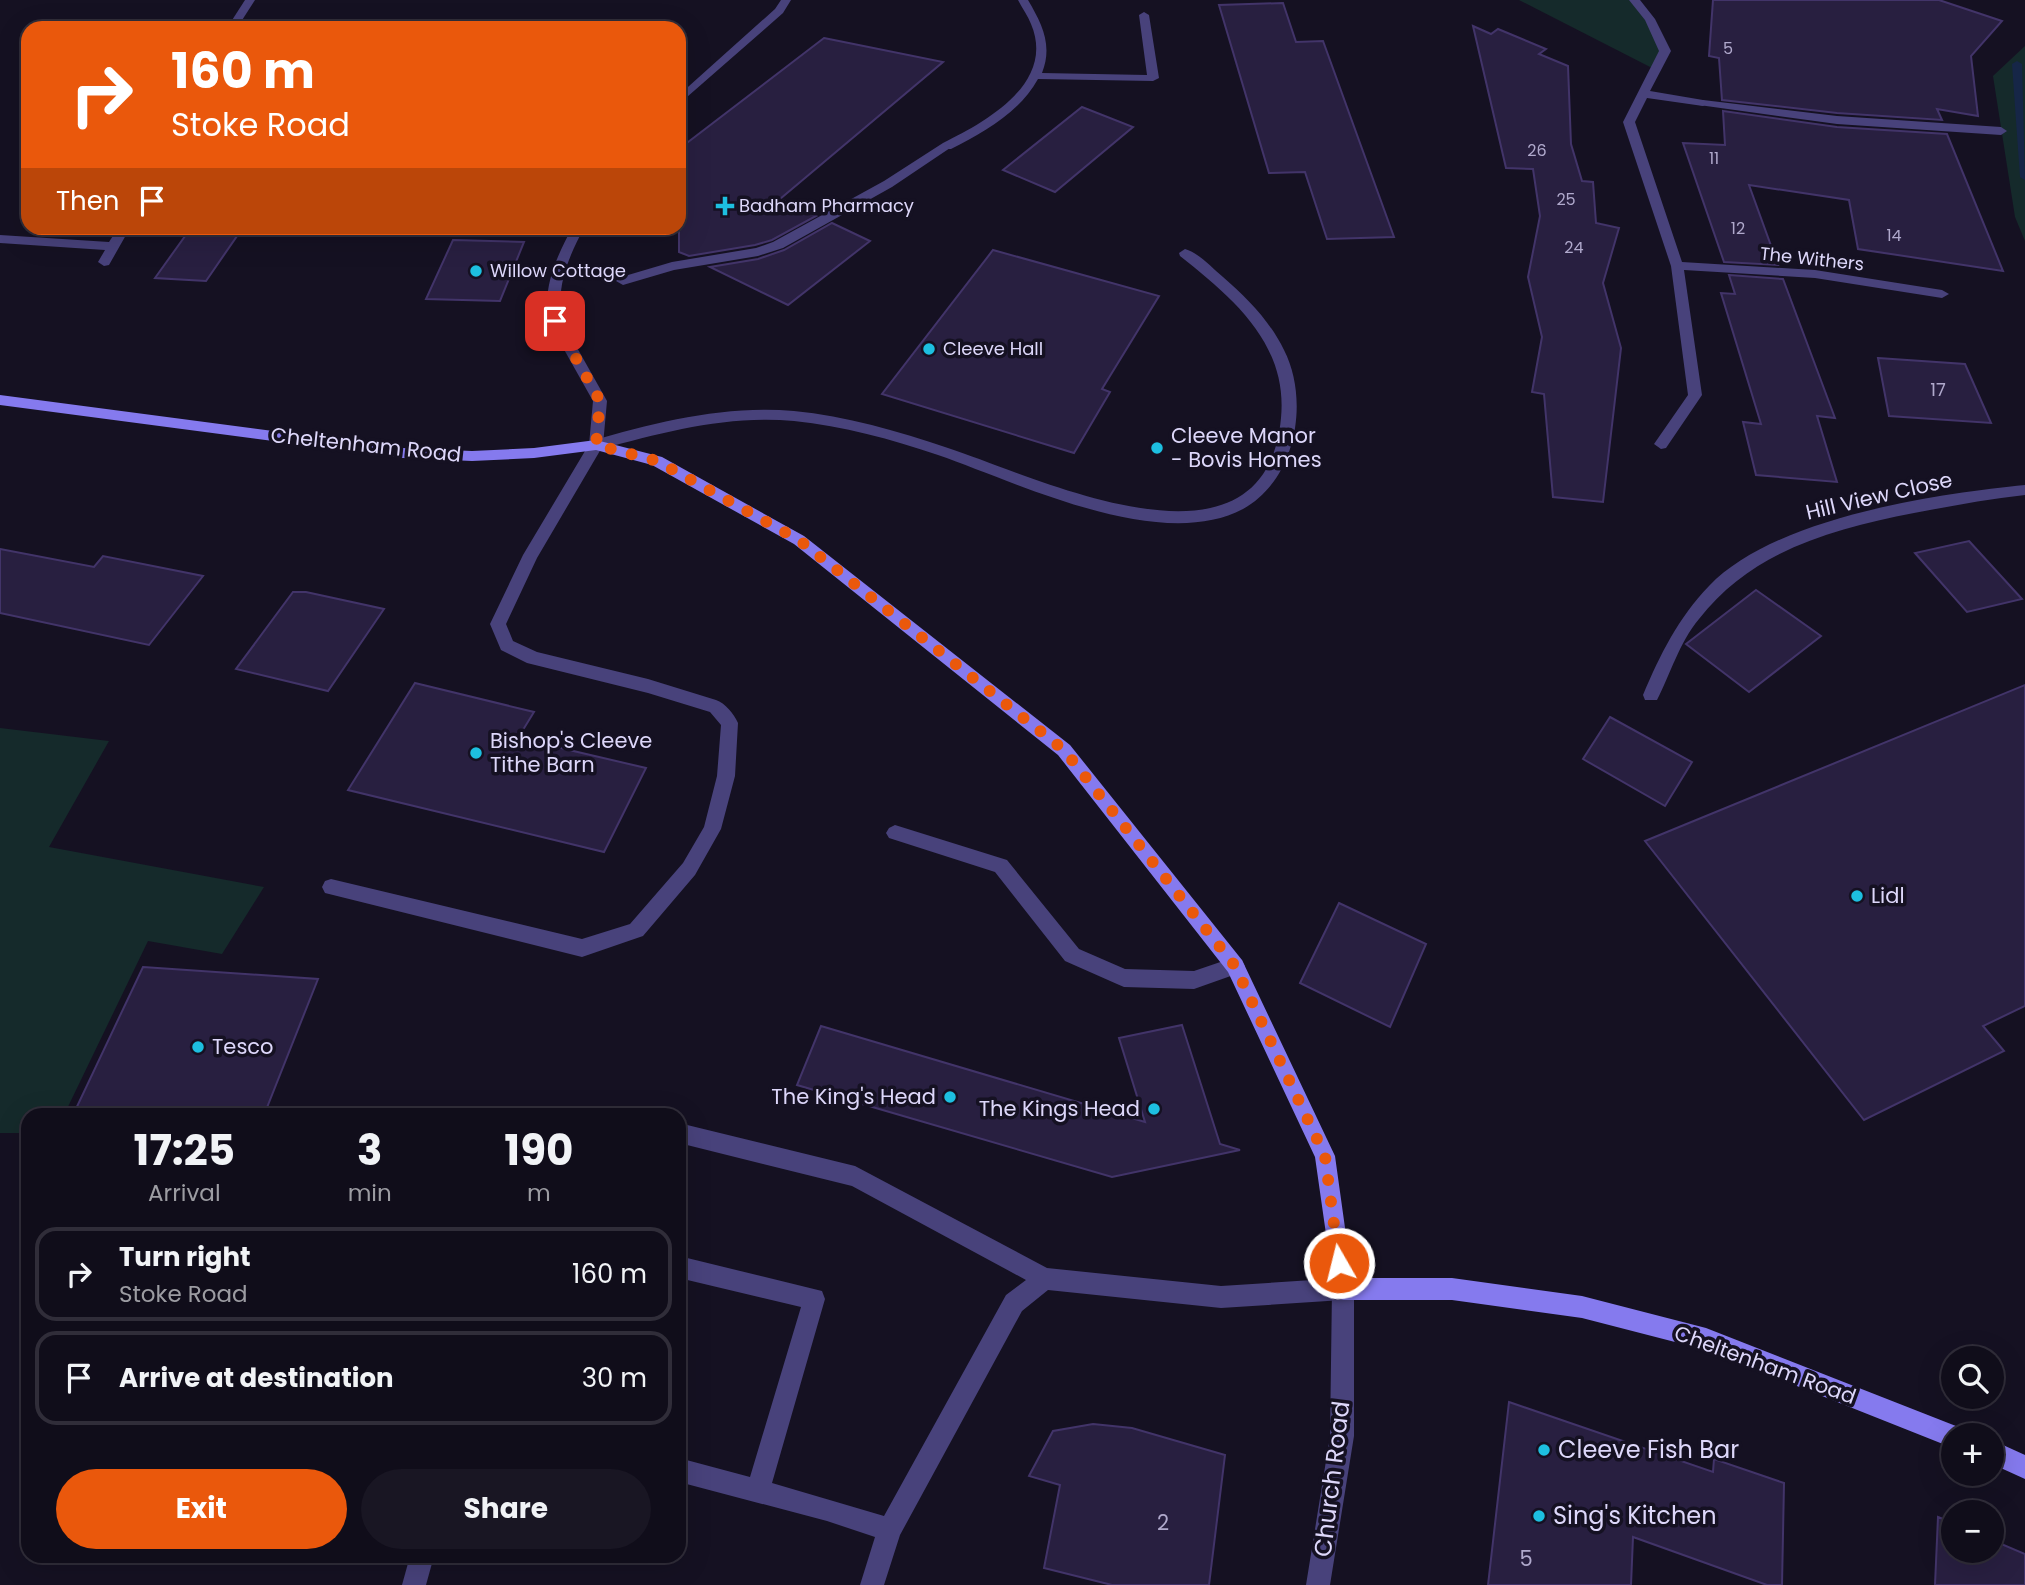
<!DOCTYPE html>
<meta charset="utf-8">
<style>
:root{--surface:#100d1a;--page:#191623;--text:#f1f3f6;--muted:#9c9ca2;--line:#302d39;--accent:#ea580c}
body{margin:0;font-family:Poppins,sans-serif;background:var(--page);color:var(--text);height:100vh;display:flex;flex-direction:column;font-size:26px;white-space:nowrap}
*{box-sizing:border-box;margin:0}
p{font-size:23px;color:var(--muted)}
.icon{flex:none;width:38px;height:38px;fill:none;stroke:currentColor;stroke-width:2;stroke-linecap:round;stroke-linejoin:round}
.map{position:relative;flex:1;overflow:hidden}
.drawer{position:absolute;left:21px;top:1108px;width:665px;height:455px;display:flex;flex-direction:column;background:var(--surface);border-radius:21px;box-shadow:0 7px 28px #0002,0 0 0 2px var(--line)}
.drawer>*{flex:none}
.banner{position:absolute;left:21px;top:21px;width:665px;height:214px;border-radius:21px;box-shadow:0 7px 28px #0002,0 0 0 2px var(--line);background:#ea580c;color:#fff;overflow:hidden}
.controls{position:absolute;left:1941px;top:1346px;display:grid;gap:14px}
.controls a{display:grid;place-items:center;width:63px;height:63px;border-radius:50%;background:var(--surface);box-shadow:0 7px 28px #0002,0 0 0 2px var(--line);font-size:35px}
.pin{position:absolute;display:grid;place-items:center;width:60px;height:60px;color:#fff;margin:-30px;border-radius:14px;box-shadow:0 4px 10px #0006}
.me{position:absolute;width:77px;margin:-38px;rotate:352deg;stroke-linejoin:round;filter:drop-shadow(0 0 5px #0008)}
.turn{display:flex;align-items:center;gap:24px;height:147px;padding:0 35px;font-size:32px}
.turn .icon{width:91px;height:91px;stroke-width:2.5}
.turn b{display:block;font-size:49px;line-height:60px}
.then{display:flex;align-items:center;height:66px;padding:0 35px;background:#0003;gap:14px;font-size:26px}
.eta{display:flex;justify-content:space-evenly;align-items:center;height:119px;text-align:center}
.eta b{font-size:42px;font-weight:700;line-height:49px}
.action{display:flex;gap:14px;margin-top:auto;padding:14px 35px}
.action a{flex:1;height:80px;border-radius:42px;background:var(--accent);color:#fff;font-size:28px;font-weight:700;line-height:80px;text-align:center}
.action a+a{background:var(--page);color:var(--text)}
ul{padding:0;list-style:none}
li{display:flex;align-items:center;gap:21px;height:94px;margin:0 14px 10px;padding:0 21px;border:4px solid var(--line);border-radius:21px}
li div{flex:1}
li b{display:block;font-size:26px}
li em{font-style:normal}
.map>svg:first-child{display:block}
</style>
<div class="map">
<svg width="2025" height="1585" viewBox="0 0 2025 1585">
<rect width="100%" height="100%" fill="#151122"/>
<g fill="#152a2b">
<path d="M1519,0H1634L1665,51L1656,70Z"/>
<path d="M2025,46V241L2015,217L1993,76Z"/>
<path d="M0,728L109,741L49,847L264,887L222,954L148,941L64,1115H28L27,1133H0Z"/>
</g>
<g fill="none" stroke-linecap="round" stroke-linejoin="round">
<path fill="#162647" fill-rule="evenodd" d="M2017,61L2022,64L2025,180L2020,177L2012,64Z"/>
</g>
<g fill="#281f40" stroke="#423469" stroke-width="2">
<path d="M1713,0H1939L2002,21L1971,56L1978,116L1937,109L1942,120L1837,113L1722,100L1719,58L1709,56Z"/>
<path d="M1283,3L1296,42L1323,41L1394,237L1327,239L1305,172L1269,173L1219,5Z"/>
<path d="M1473,26L1491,34L1498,29L1546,49L1539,54L1568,66L1571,144L1582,181L1593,182L1596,223L1619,228L1603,283L1621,348L1603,502L1553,497L1544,394L1532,392L1542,337L1528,277L1540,216L1533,169L1506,168Z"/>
<path d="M824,38L943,62L780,199L816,216L772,240L755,245L689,256L679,252V149Z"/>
<path d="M1082,107L1133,127L1055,192L1003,170Z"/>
<path d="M1723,111L1837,127L1947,134L2003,271L1858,249L1849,200L1749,185L1778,265L1724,262L1683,143L1725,145Z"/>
<path d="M832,223L870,241L788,305L710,267L758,259L784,250Z"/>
<path d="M188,232L237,236L206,281L155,278Z"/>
<path d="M453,240L524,242L500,301L426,299Z"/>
<path d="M993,250L1159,296L1102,389L1110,392L1074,453L882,394Z"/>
<path d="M1729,275L1783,279L1835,418L1817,416L1837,482L1756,475L1743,422L1761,424L1721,293L1735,294Z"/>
<path d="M1878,358L1965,364L1991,423L1889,416Z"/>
<path d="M1969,541L2022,599L1967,612L1915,553Z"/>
<path d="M0,549L94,567L103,556L203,576L149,645L0,613Z"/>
<path d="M1756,590L1821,636L1749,692L1686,644Z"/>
<path d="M293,592H306L384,609L328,691L236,669Z"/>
<path d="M415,683L534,712L518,738L646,768L604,852L348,790Z"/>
<path d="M2025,685V1006L1983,1026L2004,1051L1864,1120L1645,841Z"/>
<path d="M1610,717L1692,762L1665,806L1583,759Z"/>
<path d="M1339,903L1426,944L1390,1027L1300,983Z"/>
<path d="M143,967L318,979L264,1115H73Z"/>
<path d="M1182,1025L1220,1144L1240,1150L1112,1177L797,1085L821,1026L1145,1122L1119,1038Z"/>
<path d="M1509,1402L1713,1472L1714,1459L1784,1483L1782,1585H1767L1633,1537L1631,1585H1488Z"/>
<path d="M1093,1424L1132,1428L1225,1455L1209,1585H1112L1044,1568L1060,1485L1029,1476L1053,1431Z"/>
<path d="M1938,1517L1953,1523V1550H1992V1540L2025,1554V1585H1935Z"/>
</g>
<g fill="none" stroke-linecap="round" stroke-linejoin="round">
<g fill="#48427b" fill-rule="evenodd">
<path d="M1703,100L1837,116L2001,127L2007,131L2001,135L1837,124L1699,105V101Z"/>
<path d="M943,143L953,146L892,187L783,248L758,256L674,270L623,285L616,281L618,278L672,262L756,248L773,242L884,181Z"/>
<path d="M1185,249C1199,253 1212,268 1223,277C1247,298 1270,321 1284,350C1310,401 1296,480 1243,509C1160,553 1019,483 938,455C891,439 843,426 794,421C727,415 665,432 601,449L537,558L506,624L513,641L537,652L648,679L716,700C725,703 734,714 738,723L735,776L721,829L695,875L643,936L582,957L325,893L322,887L325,881L331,879L582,939L630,924L683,863L704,827L717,776L721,725L710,712L648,693L527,663L501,650L490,624L523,555L591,441C657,422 725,405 794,411C846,416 898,431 948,448C1040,478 1265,589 1281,418C1288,344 1233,298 1180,256L1179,253Z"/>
<path d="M895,825L1007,860L1079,949L1125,969L1194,971L1235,957L1242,960L1245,966L1242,972L1194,989L1124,987L1117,984L1065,961L995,872L889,838L886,833L889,828Z"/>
<path d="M679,1123L855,1166L1047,1268L1221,1286L1343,1278L1351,1281L1354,1289L1351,1297L1343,1300L1221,1308L1048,1290L1022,1311L900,1535L884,1585H860L875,1537L827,1521L679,1482V1458L750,1477L801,1307L679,1278V1256L822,1291L825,1299L772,1483L884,1516L1006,1295L1026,1280L852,1186L679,1143Z"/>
<path d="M410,1556H434L426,1585H402Z"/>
</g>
<g fill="#48427b" fill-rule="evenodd">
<path d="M245,0H255L237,28H227Z"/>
<path d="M781,0H791L783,13L679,104V95L775,9Z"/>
<path d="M1018,0H1028C1042,24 1053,45 1042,73L1147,75L1139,15L1144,12L1149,15L1159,78L1153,81L1038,79C1019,113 984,132 951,149H943V143C986,122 1056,83 1031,24C1028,16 1022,8 1018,0Z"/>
<path d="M1629,0H1640L1655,19L1671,51L1650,91L1703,100L1709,103L1703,106L1647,98L1635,122L1682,262L1815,270L1942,290L1949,294L1942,298L1815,278L1684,270L1702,395L1666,448L1661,449L1654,444L1688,395L1671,266L1623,122L1659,51L1645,20Z"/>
<path d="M118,228H130L109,265L104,266L98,262L105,250L0,243V235L109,242Z"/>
<path d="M572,228H584C568,258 556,286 562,321L607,401L603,445L596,450L589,445L593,401L548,321C543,286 556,258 572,228Z"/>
<path d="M2025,485V495C1988,499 1951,506 1914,513C1832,529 1752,551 1699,619C1679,643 1671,673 1657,700H1645L1643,695C1660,655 1678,618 1709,586C1774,518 1934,494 2025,485Z"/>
<path d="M1343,1278L1351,1281L1354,1289V1436L1330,1585H1306L1330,1436L1332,1289L1335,1281Z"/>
</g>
<g fill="#857aee" fill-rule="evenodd">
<path d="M0,395L403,448L472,451L534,448L596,440L662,457L804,536L1070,745L1242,960L1335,1156L1352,1278H1452L1582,1296L1706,1328L1961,1428L1964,1435H1953V1448L1706,1350L1582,1318L1452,1300H1343L1335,1297L1315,1157L1228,972L1058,755L794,544L652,465L596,450L534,458L472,461L403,458L0,405Z"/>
<path d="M1992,1440L2025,1455V1479L1992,1464Z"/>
</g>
</g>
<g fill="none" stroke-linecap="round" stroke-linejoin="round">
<path stroke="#ea580c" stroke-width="12" stroke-dasharray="0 21.6" d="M555,321L600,401L596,445L657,461L799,540L1064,750L1235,966L1325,1156L1339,1263"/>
</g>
<g fill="#1dbfe0" stroke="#151122" stroke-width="2.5">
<path d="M721.5 195.5h7v7h7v7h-7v7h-7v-7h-7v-7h7z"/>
<circle cx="476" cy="271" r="7"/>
<circle cx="929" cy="349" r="7"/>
<circle cx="1157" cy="448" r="7"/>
<circle cx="476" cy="753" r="7"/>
<circle cx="1857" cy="896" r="7"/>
<circle cx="198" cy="1047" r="7"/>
<circle cx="950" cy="1097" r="7"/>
<circle cx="1154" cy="1109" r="7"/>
<circle cx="1544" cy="1450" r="7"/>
<circle cx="1539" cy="1516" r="7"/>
</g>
<g text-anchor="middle" stroke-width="7" stroke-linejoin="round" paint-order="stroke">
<g font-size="16" fill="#b0a9cc">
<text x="1728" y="54">5</text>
<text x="1537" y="156">26</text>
<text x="1714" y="164">11</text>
<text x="1566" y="205">25</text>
<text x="1738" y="234">12</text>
<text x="1894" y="241">14</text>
<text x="1574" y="253">24</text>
</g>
<g font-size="18" fill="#ddd7fa" stroke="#151122" text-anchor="start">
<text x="739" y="212">Badham Pharmacy</text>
<text x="490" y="277">Willow Cottage</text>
<text x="943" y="355">Cleeve Hall</text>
</g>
<g font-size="18" fill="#ddd7fa" stroke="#151122">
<text transform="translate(1812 259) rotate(6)" y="6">The Withers</text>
</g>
<g font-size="18" fill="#b0a9cc">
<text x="1938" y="396">17</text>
</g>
<g font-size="21" fill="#ddd7fa" stroke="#151122" text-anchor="start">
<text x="1171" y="443">Cleeve Manor<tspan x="1171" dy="24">- Bovis Homes</tspan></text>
<text x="490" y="748">Bishop's Cleeve<tspan x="490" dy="24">Tithe Barn</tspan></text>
<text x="1871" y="903">Lidl</text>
<text x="212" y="1054">Tesco</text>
<text x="936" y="1104" text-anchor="end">The King's Head</text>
<text x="1140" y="1116" text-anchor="end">The Kings Head</text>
</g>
<g font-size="21" fill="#ddd7fa" stroke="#151122">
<text transform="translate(366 445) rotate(6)" y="7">Cheltenham Road</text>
<text transform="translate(1879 496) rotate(-13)" y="7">Hill View Close</text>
<text transform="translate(1765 1365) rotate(20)" y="7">Cheltenham Road</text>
</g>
<g font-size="21" fill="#b0a9cc">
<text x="1163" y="1530">2</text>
<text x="1526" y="1566">5</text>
</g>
<g font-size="24" fill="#ddd7fa" stroke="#151122" text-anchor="start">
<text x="1558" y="1458">Cleeve Fish Bar</text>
<text x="1553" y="1524">Sing's Kitchen</text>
</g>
<g font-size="24" fill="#ddd7fa" stroke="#151122">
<text transform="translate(1332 1479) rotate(-83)" y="8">Church Road</text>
</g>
</g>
</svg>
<div class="controls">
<a><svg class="icon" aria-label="search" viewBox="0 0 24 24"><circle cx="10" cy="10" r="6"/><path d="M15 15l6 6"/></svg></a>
<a>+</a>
<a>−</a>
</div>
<div class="pin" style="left:555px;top:321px;background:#d93025"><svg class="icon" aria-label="arrive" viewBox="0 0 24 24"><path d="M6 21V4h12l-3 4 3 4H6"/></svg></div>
<svg class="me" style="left:1339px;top:1263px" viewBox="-20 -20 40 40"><circle r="17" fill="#ea580c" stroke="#fff" stroke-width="3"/><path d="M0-11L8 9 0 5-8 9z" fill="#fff"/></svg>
<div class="banner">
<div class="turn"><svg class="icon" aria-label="right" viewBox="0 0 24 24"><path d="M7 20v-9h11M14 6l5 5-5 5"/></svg><div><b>160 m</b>Stoke Road</div></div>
<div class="then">Then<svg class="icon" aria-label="arrive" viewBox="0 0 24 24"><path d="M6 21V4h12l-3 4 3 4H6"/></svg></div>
</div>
<section class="drawer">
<div class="eta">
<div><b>17:25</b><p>Arrival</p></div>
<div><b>3</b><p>min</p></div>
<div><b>190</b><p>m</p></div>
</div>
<ul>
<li><svg class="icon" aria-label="right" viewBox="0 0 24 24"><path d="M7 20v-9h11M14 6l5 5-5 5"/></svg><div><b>Turn right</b><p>Stoke Road</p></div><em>160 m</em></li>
<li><svg class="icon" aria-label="arrive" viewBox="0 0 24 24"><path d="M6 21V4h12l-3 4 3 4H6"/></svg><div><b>Arrive at destination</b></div><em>30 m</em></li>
</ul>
<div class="action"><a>Exit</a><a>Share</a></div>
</section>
</div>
